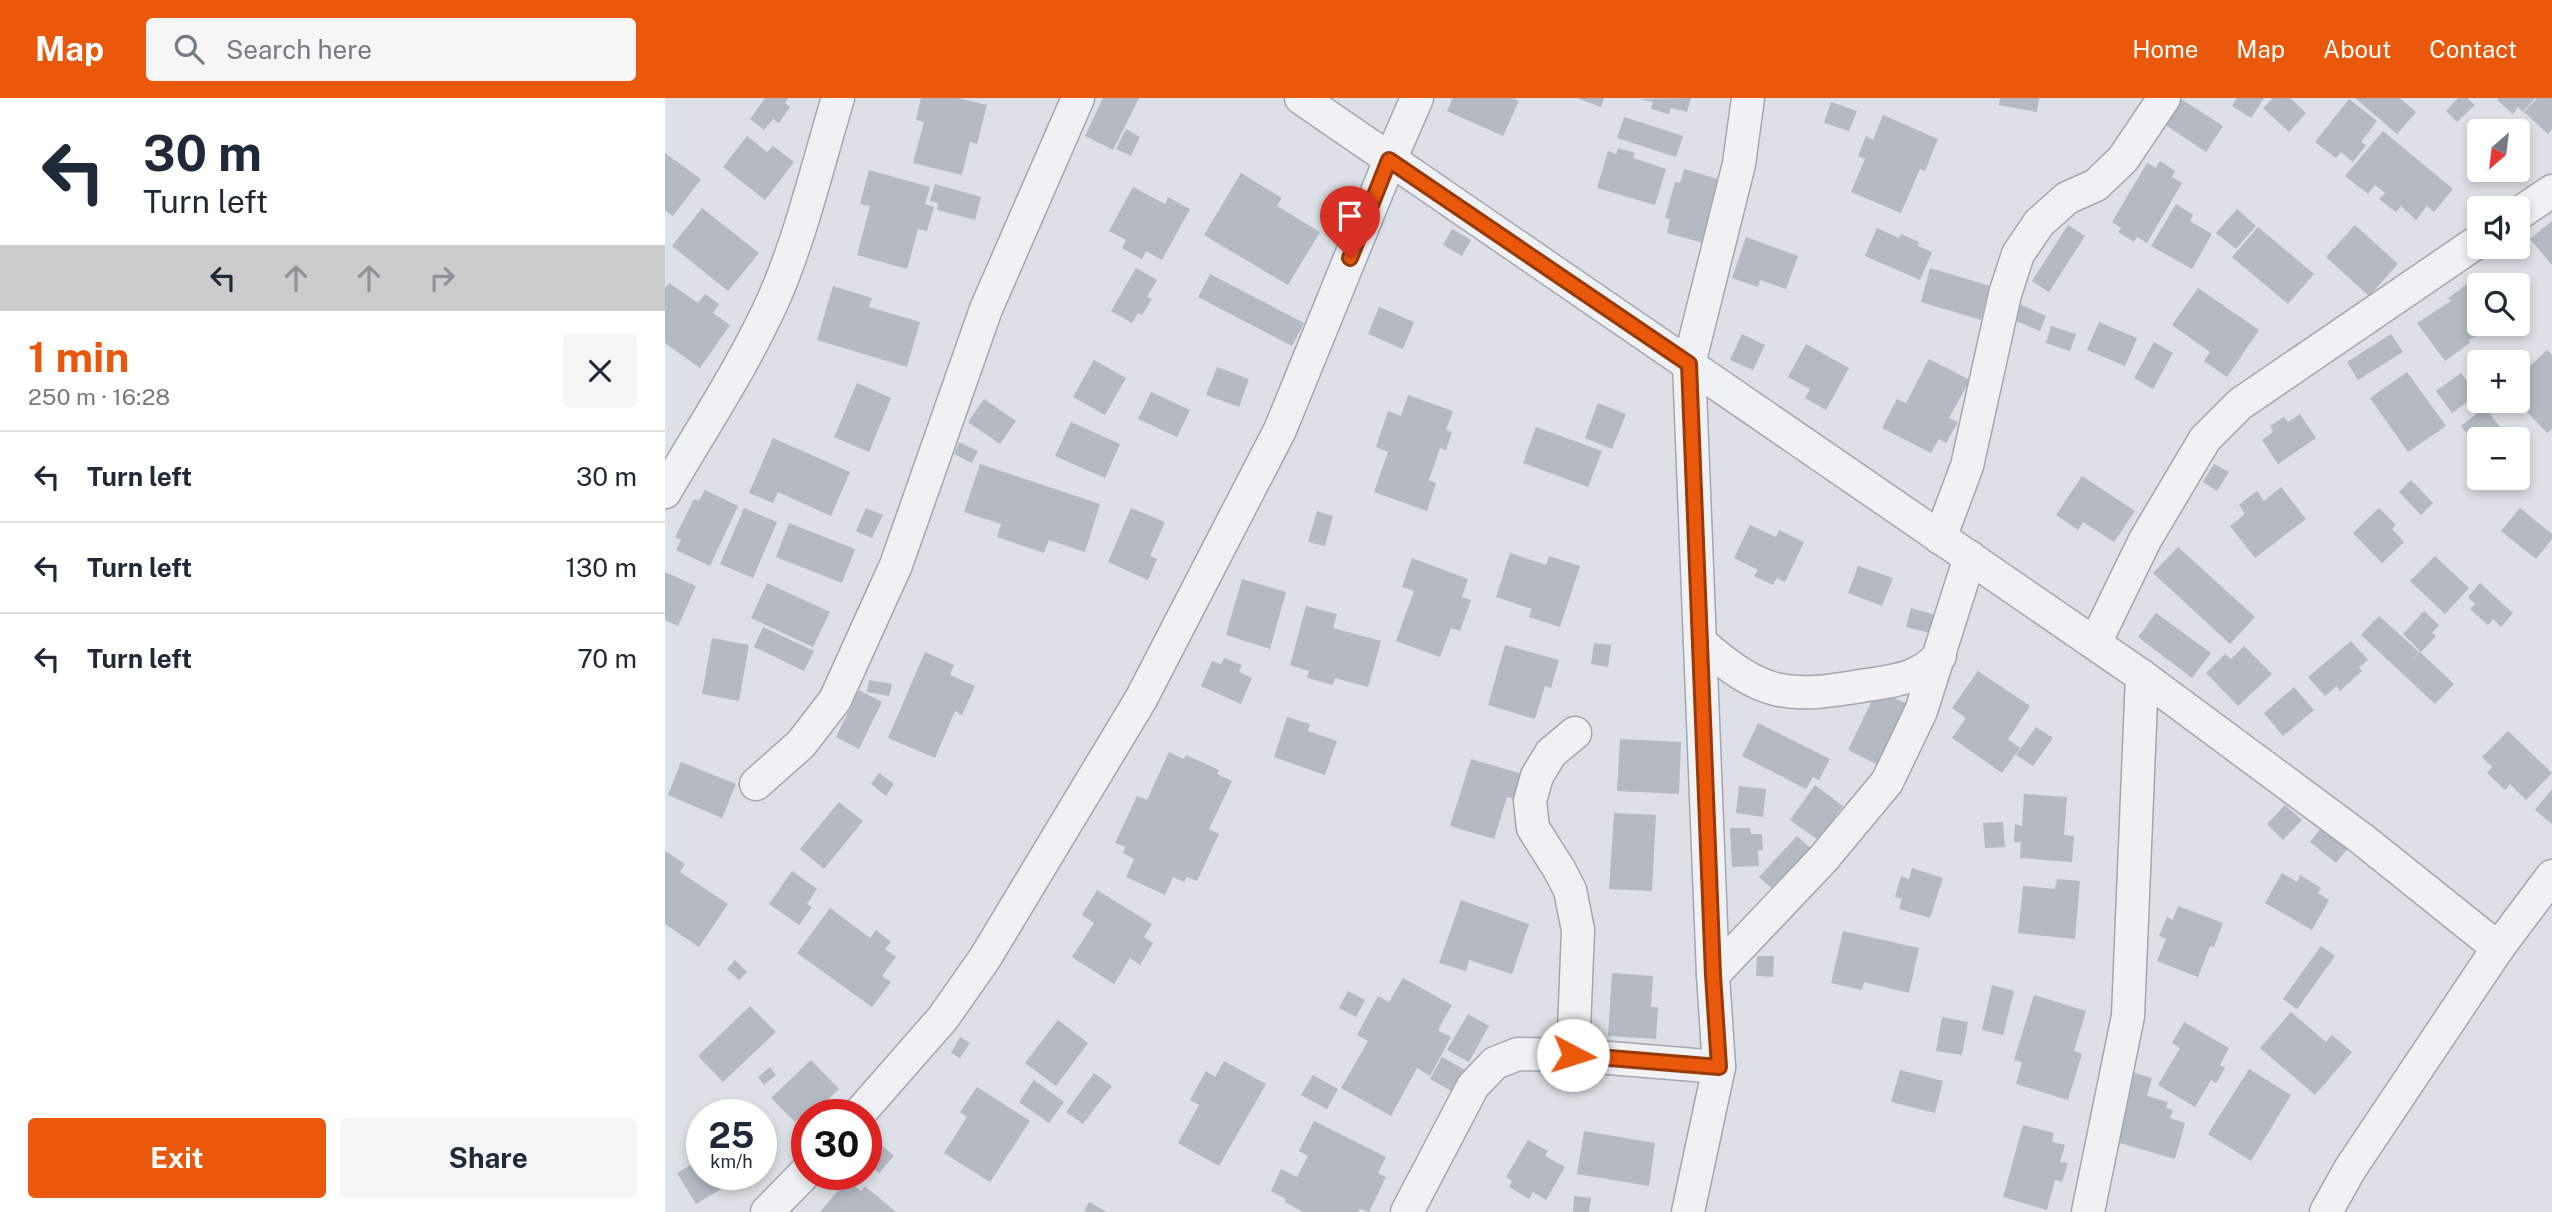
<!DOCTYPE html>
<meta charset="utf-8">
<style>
:root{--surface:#fff;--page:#f6f6f7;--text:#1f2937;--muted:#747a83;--line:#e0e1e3;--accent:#ea580c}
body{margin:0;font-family:"Public Sans",sans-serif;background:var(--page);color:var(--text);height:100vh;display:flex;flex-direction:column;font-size:26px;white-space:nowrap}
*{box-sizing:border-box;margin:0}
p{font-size:23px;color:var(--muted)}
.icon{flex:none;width:38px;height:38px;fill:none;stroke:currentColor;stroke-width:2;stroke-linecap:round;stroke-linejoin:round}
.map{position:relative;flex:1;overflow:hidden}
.panel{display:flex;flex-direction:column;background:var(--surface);width:665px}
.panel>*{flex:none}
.banner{background:#fff;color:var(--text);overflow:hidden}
.needle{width:46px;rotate:208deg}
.controls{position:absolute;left:1802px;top:21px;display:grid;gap:14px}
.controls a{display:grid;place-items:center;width:63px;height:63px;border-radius:7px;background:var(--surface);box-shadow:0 4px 10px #0003;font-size:35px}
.speed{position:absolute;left:21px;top:1001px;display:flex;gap:14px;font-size:35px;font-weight:700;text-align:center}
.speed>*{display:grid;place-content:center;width:91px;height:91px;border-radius:50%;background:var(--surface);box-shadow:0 4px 10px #0003;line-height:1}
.speed small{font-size:18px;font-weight:400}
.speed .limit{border:10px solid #d22;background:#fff;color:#111}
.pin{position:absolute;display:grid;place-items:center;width:60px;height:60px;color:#fff;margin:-72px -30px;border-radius:50% 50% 50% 0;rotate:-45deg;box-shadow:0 0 7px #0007}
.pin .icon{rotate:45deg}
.me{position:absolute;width:77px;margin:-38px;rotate:95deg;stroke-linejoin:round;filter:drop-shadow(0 0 5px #0008)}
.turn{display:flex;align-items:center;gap:24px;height:147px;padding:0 28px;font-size:32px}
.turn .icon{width:91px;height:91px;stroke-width:2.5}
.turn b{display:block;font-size:49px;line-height:60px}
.lanes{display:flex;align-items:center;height:66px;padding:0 28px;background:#0003;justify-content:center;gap:35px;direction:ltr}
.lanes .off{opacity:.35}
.round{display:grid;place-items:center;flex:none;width:74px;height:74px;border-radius:7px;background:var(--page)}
.head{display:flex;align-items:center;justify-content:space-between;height:119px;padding:0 28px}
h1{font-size:42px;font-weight:700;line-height:52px;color:var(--accent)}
.cta{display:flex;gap:14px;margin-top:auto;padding:14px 28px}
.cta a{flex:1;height:80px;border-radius:7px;background:var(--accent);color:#fff;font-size:28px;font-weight:700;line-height:80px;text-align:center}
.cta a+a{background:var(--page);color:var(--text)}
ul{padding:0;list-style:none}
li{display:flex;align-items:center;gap:21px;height:91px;padding:0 28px;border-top:2px solid var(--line)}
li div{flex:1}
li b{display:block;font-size:26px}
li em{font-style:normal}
header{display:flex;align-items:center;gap:42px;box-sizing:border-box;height:98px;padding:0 35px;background:var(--accent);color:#fff}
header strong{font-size:33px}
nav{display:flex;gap:38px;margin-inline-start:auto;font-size:24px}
.search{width:490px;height:63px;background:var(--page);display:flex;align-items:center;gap:18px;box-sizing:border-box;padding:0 24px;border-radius:7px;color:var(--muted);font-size:26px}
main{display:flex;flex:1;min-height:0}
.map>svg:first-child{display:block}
</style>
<header>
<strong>Map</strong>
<div class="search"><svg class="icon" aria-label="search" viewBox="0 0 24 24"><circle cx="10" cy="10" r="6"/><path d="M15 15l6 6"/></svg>Search here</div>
<nav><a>Home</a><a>Map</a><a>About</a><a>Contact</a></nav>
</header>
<main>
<section class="panel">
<div class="banner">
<div class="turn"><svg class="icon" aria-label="left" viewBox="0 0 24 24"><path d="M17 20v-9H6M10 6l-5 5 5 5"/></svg><div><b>30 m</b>Turn left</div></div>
<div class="lanes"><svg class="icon" aria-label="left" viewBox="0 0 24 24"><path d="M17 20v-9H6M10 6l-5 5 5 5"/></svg><svg class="icon off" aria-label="ahead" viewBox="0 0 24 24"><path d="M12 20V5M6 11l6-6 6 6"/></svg><svg class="icon off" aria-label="ahead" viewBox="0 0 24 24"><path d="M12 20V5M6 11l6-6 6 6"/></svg><svg class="icon off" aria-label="right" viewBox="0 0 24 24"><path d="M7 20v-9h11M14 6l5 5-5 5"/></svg></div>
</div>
<div class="head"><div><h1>1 min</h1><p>250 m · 16:28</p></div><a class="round"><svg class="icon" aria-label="close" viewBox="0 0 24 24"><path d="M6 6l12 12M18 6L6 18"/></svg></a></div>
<ul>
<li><svg class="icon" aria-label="left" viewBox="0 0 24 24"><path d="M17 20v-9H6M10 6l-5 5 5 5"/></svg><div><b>Turn left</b></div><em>30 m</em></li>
<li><svg class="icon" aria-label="left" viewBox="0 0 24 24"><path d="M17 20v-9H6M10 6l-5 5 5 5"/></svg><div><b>Turn left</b></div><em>130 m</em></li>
<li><svg class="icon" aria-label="left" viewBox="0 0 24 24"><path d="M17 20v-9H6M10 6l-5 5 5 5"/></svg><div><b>Turn left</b></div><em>70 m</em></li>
</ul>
<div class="cta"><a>Exit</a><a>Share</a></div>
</section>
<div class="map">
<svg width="1887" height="1114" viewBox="0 0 1887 1114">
<rect width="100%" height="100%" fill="#dde0e6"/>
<g fill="#b4b9c2">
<path d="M100,0H123L120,5L125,9L114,25L108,21L99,32L85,21Z"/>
<path d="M256,0H293L322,7L312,46L305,44L297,77L248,65L259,24L251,22Z"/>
<path d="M438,0H474L448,52L420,38Z"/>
<path d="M788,0H847L854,3L838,38L782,13Z"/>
<path d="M912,0H939L936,9Z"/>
<path d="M1026,0L1022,14L1006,10L1004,16L986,11L988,4L975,1Z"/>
<path d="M1335,0H1374L1372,14L1334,7Z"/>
<path d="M1572,0H1599L1586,20L1567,8Z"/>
<path d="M1608,0H1625L1641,15L1624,34L1598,10Z"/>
<path d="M1690,0H1735L1751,14L1732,36Z"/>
<path d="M1793,0H1802L1810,7L1792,24L1781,13Z"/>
<path d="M1834,0H1870L1858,14L1853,9L1848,16L1832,2Z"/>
<path d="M1872,0H1887V31L1883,36L1859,14Z"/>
<path d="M1516,1L1558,28L1541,54L1499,26Z"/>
<path d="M1684,1L1712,23L1696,44L1701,47L1688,64L1676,54L1671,60L1650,44Z"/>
<path d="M1166,4L1192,13L1184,33L1159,25Z"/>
<path d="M1218,17L1273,41L1260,73L1255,71L1236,115L1186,94L1200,61L1193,58L1201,38L1208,42Z"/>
<path d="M959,19L1018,38L1011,59L952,40Z"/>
<path d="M461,31L475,39L466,58L451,51Z"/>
<path d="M1718,33L1788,91L1769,114L1762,108L1751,122L1736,108L1731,114L1714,101L1720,95L1710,87L1703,96L1680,78Z"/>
<path d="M82,38L102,54L108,48L129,64L100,102L58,69Z"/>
<path d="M953,50L970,55L968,60L1001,71L990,107L932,90L943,53L951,56Z"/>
<path d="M0,55L36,81L8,118L0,112Z"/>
<path d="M1495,63L1510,73L1507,79L1517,85L1482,145L1472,139L1469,144L1453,134L1456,130L1447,124L1482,65L1491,70Z"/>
<path d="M1019,71L1056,82L1038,145L1002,135L1005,121L1000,120L1010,84L1015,85Z"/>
<path d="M204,72L265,89L260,106L269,109L262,133L253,131L242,171L192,157L205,108L195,106Z"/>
<path d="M576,75L617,100L612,108L655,134L623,187L539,137Z"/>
<path d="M270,86L316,99L310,122L272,112L273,105L265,103Z"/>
<path d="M468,89L500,106L503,99L525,111L497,162L481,153L477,161L457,150L461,142L444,133Z"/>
<path d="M1511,106L1528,117L1525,123L1547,136L1527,171L1486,148Z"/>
<path d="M37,110L94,155L63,193L7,148Z"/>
<path d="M1572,111L1591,128L1571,151L1551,135Z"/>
<path d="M1887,123V167L1865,141Z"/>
<path d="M1403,127L1420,138L1384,194L1367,183Z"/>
<path d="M1690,127L1733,166L1704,198L1661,159Z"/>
<path d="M1593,129L1649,176L1623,206L1567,159Z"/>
<path d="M1212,130L1234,140L1236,136L1254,144L1253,148L1267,154L1255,182L1200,158Z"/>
<path d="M787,131L806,142L797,158L778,147Z"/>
<path d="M1081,139L1133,158L1121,191L1095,182L1093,189L1067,180Z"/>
<path d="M471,170L492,182L482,199L487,201L477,217L473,215L467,225L446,213Z"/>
<path d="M1265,170L1325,188L1316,222L1256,204Z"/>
<path d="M545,176L639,225L627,248L533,199Z"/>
<path d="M1812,179L1818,187H1815V226H1830L1804,242L1805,245L1780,263L1752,225L1786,203L1783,200Z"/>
<path d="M4,185L33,205L40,196L54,206L48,215L65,227L35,270L0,245V190Z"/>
<path d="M168,188L207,200L204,209L255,224L242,269L152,242Z"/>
<path d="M1533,190L1594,232L1562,279L1539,263L1545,254L1507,227Z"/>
<path d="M1350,204L1381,218L1375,233L1344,220Z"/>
<path d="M714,209L749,224L738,251L703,236Z"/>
<path d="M1434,224L1472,240L1460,268L1422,252Z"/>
<path d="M1386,228L1411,236L1405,253L1381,245Z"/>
<path d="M1077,236L1100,247L1088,272L1065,262Z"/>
<path d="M1726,236L1738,254L1693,282L1682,264Z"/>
<path d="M1489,244L1508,255L1488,291L1469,280Z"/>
<path d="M1141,246L1184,270L1161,312L1140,300L1145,291L1123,279Z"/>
<path d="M1882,252L1887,257V331L1882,335L1853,304V279Z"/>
<path d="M1264,261L1305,282L1284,320L1293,324L1281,345L1274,341L1266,355L1217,330L1232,301L1241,305Z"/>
<path d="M429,262L461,280L440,317L408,299Z"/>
<path d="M552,269L584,281L574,309L541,297Z"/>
<path d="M1742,274L1781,328L1743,354L1705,300Z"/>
<path d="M1796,275L1812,297L1787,315L1771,293Z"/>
<path d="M192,285L226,300L204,354L169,339Z"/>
<path d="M486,294L525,312L512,339L473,321Z"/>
<path d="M743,297L788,313L781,332L787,334L781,352L775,350L764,382L771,385L762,413L709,394L723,354L711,349L723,313L736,318Z"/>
<path d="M319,301L351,323L335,346L303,324Z"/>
<path d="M933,305L961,316L947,351L920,340Z"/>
<path d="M1820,309L1844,341H1815V353L1796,328Z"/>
<path d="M1635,316L1651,340L1613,366L1597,342L1608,334L1605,328L1619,319L1623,324Z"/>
<path d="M406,324L455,346L440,380L390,358Z"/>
<path d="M871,329L937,353L923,389L858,365Z"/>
<path d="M108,340L185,374L166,418L113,394L108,405L84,395Z"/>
<path d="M294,344L313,353L307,365L289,356Z"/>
<path d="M315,366L435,406L420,454L384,442L379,455L332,439L336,426L299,414Z"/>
<path d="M1549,366L1564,374L1552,393L1538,384Z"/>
<path d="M1417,378L1470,413L1449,444L1418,424L1413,432L1391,417Z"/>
<path d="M1746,382L1768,405L1756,417L1734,394Z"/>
<path d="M1616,389L1641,421L1590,460L1565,428L1580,416L1574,407L1592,393L1599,403Z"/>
<path d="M40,392L73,408L45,468L11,452L16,442L10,439L29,401L34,403Z"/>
<path d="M79,410L112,424L88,480L55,466Z"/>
<path d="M201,410L218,417L207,440L191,433Z"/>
<path d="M466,410L500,424L485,458L492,461L483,482L443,464Z"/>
<path d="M1714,410L1731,427L1727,431L1739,444L1717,465L1688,435Z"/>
<path d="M1855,410L1887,436V441L1871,461L1836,433Z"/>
<path d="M652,413L668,418L660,448L643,444Z"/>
<path d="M124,425L190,451L177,485L111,459Z"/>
<path d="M1085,427L1111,439L1114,432L1139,444L1120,484L1112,480L1108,487L1089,478L1093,472L1069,460Z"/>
<path d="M1513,449L1590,519L1565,546L1488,475Z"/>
<path d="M845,455L881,467L884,458L915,468L895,529L864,519L867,511L831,499Z"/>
<path d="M1770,458L1804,490L1780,516L1745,483Z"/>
<path d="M747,460L803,481L797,499L806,502L795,533L786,530L775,559L731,543L749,493L737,489Z"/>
<path d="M1193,468L1228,480L1217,508L1183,495Z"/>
<path d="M0,474L31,488L13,528L0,522Z"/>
<path d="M577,481L621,494L605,551L561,537Z"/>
<path d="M102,485L165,514L148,549L86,520Z"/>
<path d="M1815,485L1848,515L1836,529L1828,521L1823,527L1805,511L1810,506L1803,499Z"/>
<path d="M641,508L672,516L668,530L716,543L703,589L670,580L668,587L642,580L644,573L625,567Z"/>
<path d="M1246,510L1278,519L1273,537L1241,529Z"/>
<path d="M1759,513L1774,527L1767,535L1771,538L1756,554L1738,536Z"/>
<path d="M1491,515L1546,555L1527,580L1473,539Z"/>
<path d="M1714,518L1754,554L1745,564L1755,554L1789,586L1770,606L1696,537Z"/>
<path d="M98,529L149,553L139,573L89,549Z"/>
<path d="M47,540L84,547L74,603L37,596Z"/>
<path d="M1686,543L1703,562L1694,569L1697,573L1675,593L1672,588L1660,598L1643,579Z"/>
<path d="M929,545L946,547L943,569L926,566Z"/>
<path d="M840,547L894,562L886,590L880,588L870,621L823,607Z"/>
<path d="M1579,548L1607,576L1573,608L1541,575L1560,556L1566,561Z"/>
<path d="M260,554L289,567L285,577L310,588L297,617L290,613L270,660L223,640Z"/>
<path d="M559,560L577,567L574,574L587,580L576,606L536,588L547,563L556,566Z"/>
<path d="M1313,573L1365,608L1343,641L1355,650L1337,675L1287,640L1301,620L1287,610Z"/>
<path d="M204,582L227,586L224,598L202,594Z"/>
<path d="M1629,589L1649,612L1618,638L1599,615Z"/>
<path d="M194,592L217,604L194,651L171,639Z"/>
<path d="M1212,592L1245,607L1215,668L1183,652Z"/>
<path d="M622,619L645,626L643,633L672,643L660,677L609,659Z"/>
<path d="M1093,625L1165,661L1154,682L1148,679L1141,691L1077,658Z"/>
<path d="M1371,629L1388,640L1368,668L1351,657Z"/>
<path d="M1843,633L1887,675L1861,702L1845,686L1840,692L1822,675L1827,669L1817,659Z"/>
<path d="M955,641L1016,644L1014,696L952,693Z"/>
<path d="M504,654L519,661L521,657L554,672L552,676L567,683L544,731L554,736L532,783L522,779L519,784L508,779L500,797L461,779L469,761L458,755L460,749L450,745L472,698L482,702Z"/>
<path d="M806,661L857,676L849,701L842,699L829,741L785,728Z"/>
<path d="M16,664L71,686L57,720L3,697Z"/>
<path d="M214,675L229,686L221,698L206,686Z"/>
<path d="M1150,687L1178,708L1153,742L1125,722Z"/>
<path d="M1074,688L1101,691L1098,719L1071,715Z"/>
<path d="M1887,691V726L1870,712Z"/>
<path d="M1359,696L1402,699L1399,737L1409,738L1407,764L1355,760L1356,744H1349L1350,726L1357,728Z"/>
<path d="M174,704L198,723L159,771L135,751Z"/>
<path d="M1620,707L1637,722L1618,742L1602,726Z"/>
<path d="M949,715L991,717L987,793L944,791Z"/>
<path d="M1338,724L1340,749L1320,750L1318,725Z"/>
<path d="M1657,729L1684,749L1671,765L1645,744Z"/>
<path d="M1065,730H1085L1086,736H1097L1098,752H1093L1094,768L1067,769Z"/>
<path d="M1132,738L1150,754L1113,796L1094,779Z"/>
<path d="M0,753L20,766L15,774L63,806L34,849L0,826Z"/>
<path d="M1247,770L1278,780L1265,820L1234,811L1237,801L1230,799L1236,778L1244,781Z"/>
<path d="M127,773L152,791L142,806L147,809L134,827L104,806Z"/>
<path d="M1617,775L1632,784L1635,777L1656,790L1653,795L1664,802L1647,832L1600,805Z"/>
<path d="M1392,781L1415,783L1410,841L1353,835L1358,788L1390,791Z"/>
<path d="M432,792L487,826L479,839L488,845L475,867L465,860L449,886L407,859L429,825L417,817Z"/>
<path d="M796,802L864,826L847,876L804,862L801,873L774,865Z"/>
<path d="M1513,808L1558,825L1549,849L1545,848L1533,879L1492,863L1501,841L1494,838L1502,819L1508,822Z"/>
<path d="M165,810L205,840L211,832L226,844L220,851L231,859L217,878L226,884L207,909L132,855Z"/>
<path d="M1178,833L1254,850L1244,895L1199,884L1197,892L1166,885Z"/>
<path d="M1656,848L1670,858L1632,911L1618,901Z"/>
<path d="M1092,858H1109L1108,879L1091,878Z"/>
<path d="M70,862L82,874L74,882L62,871Z"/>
<path d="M947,875L988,878L986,909H993L991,941L943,938Z"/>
<path d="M738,880L787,907L773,932L786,939L765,978L752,970L726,1018L676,990L703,943L692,937L713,898L724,904Z"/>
<path d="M1327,887L1349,893L1338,937L1317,932Z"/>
<path d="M683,893L700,902L691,919L674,910Z"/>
<path d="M1369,897L1421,913L1409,953L1417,956L1403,1002L1351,986L1357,964L1349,962Z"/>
<path d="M85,908L111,934L58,984L33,958Z"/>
<path d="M1626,914L1661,944L1667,937L1687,954L1650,997L1595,950Z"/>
<path d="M803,916L824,928L804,964L782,952Z"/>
<path d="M1277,919L1303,924L1297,957L1271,953Z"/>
<path d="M393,922L423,945L391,988L360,965Z"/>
<path d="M1519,924L1564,950L1555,967L1560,970L1551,985L1546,982L1530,1009L1493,987L1515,950L1507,945Z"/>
<path d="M295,939L305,945L295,960L286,955Z"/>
<path d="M777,959L802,973L790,995L765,981Z"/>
<path d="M146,962L174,991L152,1012L148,1007L130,1024L106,1000Z"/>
<path d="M559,963L601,986L554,1068L513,1045L534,1007L525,1002L541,973L550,979Z"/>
<path d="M105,969L111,977L99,987L93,979Z"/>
<path d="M1584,971L1626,997L1586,1063L1543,1036Z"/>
<path d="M1235,972L1278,983L1270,1015L1226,1004Z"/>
<path d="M1463,973L1487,980L1482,998L1503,1004L1501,1010L1508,1012L1505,1020L1520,1025L1510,1061L1448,1043Z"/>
<path d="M429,975L447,988L418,1026L401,1014Z"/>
<path d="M648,977L673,991L662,1011L636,997Z"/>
<path d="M369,982L399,1004L384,1025L354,1004Z"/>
<path d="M312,989L365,1023L325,1084L279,1055L302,1019L295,1014Z"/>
<path d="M649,1023L721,1059L713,1075L721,1079L704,1114L695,1111L693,1114H638L620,1104L621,1101L606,1093L616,1071L632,1079L643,1058L634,1053Z"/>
<path d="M1358,1027L1389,1035L1387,1044L1400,1047L1395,1064L1403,1065L1397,1084L1390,1082L1382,1112L1338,1099Z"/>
<path d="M919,1033L990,1045L984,1088L912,1076Z"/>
<path d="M863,1042L883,1053L880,1058L900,1069L881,1102L868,1094L864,1101L844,1089L847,1083L841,1079Z"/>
<path d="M214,1045L229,1058L214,1075L201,1064V1060Z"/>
<path d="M37,1060V1076H74L76,1079L31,1106L12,1075Z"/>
<path d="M182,1082L196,1093L200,1088L231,1114H155Z"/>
<path d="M909,1098L926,1100L924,1114H908Z"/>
<path d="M424,1104L442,1114H419Z"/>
</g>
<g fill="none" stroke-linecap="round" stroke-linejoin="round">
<g stroke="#a3a7b0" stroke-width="35">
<g id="minor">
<path d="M636,0L1477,578L1697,741L1833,850"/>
<path d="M1853,116L1887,93"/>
<path d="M0,394C37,330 80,266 110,198C137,135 153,66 173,0"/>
<path d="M1275,440L1302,368L1340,196L1353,156L1374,125L1402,100L1431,87L1458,61L1499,0"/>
<path d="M1035,544C1098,599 1121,601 1202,587C1233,582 1252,581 1275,558"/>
<path d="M1430,545L1480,442L1540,341L1575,306L1815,142"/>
<path d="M91,686L136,646L170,602L231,467L321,211L413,0"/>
<path d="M1048,877L1158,761L1222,684L1256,613L1305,459"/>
<path d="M908,957L913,832L905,792L894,771L868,730L865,703L872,678L886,655L910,635"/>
<path d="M193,1017L278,920L320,860L476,601L615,332L725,62L752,0"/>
<path d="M102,1114L142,1073"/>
<path d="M742,1114L808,988L830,965L853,956L908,957L1054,969"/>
<path d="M1023,1114L1054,969L1048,877L1024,266L1074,66L1083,0"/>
<path d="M1423,1114L1463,918L1477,578"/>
<path d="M1661,1114L1685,1071L1833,850L1887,778"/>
</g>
</g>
<use href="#minor" stroke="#eff1f5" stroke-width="32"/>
</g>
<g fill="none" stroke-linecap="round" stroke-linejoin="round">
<g stroke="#983908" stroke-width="18">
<path id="route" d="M685,160L724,62L1024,266L1048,877L1054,969L908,957"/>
</g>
<use href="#route" stroke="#ea580c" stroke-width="12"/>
</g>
</svg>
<div class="controls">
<a><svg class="needle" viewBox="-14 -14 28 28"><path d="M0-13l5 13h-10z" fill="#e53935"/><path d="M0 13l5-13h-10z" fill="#747a83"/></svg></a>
<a><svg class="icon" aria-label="sound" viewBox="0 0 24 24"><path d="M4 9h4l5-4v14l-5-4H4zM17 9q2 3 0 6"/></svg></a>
<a><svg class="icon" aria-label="search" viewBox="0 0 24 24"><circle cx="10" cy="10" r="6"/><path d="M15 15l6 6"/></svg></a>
<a>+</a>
<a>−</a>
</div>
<div class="speed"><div>25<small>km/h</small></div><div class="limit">30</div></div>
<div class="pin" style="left:685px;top:160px;background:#d93025"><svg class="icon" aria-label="arrive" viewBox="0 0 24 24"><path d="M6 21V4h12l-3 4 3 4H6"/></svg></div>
<svg class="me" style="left:908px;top:957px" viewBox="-20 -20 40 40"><circle r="19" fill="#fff"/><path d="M0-13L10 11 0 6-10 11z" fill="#ea580c"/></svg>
</div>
</main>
